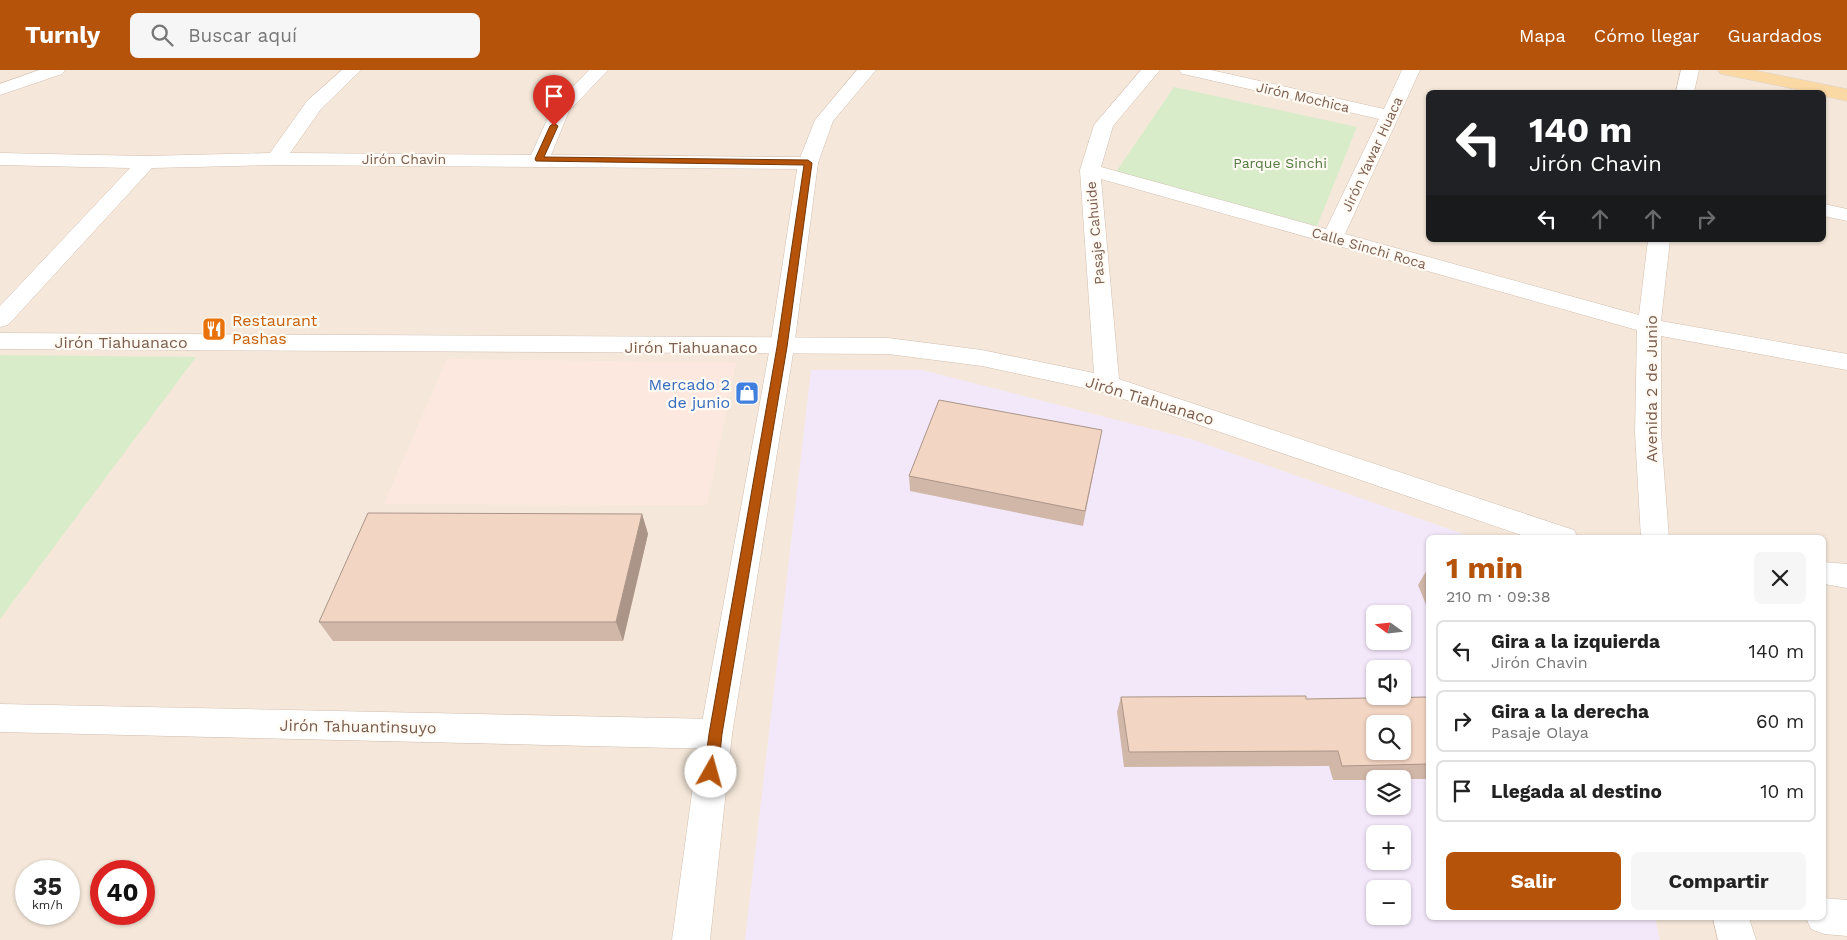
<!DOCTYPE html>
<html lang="es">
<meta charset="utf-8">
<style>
:root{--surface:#fff;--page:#f6f6f6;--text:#222;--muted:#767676;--line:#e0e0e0;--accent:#b45309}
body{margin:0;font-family:"Work Sans",sans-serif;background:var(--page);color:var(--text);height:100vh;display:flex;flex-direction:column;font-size:19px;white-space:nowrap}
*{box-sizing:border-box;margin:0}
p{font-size:16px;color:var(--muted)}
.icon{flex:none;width:28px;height:28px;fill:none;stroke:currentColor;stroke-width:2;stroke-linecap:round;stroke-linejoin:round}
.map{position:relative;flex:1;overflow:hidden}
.sheet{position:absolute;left:1426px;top:465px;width:400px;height:385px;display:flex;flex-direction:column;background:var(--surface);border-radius:8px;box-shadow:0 1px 4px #0004}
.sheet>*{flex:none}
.guide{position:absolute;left:1426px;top:20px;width:400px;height:152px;border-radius:8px;box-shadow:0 1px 4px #0004;background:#202124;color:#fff;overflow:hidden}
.needle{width:32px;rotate:285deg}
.controls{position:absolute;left:1366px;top:535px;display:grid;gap:10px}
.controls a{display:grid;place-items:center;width:45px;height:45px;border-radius:8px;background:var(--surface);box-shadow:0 1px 4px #0004;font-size:25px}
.speed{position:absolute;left:15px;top:790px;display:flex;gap:10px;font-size:25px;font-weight:700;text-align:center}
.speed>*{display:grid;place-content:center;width:65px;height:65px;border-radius:50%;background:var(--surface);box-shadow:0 1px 4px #0004;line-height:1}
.speed small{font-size:12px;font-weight:400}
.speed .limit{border:8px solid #d22;background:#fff;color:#111}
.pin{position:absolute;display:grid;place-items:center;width:42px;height:42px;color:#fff;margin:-51px -21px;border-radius:50% 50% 50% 0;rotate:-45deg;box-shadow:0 0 5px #0007}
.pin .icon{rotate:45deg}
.me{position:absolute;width:55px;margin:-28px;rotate:7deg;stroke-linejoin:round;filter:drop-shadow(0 0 4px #0008)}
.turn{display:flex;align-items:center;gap:18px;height:105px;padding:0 20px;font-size:22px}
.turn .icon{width:65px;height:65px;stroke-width:2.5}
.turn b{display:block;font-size:35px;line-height:42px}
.lanes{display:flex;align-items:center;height:48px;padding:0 20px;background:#0003;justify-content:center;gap:25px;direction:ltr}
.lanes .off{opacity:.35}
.round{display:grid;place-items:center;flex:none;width:52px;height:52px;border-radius:8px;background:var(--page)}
.headline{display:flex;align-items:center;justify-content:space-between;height:85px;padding:0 20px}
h1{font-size:30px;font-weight:700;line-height:38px;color:var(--accent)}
.button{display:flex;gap:10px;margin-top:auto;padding:10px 20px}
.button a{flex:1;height:58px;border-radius:8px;background:var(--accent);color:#fff;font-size:20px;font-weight:700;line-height:58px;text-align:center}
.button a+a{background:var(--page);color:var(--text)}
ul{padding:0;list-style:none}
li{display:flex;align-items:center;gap:15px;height:62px;margin:0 10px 8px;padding:0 10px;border:2px solid var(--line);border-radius:8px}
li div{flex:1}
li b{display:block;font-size:19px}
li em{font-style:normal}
header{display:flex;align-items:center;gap:30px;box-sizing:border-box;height:70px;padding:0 25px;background:var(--accent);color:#fff}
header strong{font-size:24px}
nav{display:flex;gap:28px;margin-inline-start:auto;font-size:18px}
.search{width:350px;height:45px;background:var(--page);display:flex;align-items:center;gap:12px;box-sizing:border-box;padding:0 18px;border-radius:8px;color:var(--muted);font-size:19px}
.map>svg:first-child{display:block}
</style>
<header>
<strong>Turnly</strong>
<div class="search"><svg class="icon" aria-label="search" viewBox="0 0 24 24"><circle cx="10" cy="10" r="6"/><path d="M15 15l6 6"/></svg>Buscar aquí</div>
<nav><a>Mapa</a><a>Cómo llegar</a><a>Guardados</a></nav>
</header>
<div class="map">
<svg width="1847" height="870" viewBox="0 0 1847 870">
<rect width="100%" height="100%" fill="#fdf6ec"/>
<path fill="#f5e8da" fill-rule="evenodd" d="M0,0H1847V870H0ZM1429,22H1824V170H1429ZM1429,468H1824V848H1429ZM1375,544H1402V571H1375ZM1375,599H1402V626H1375ZM1375,654H1402V681H1375ZM1375,709H1402V736H1375ZM1375,764H1402V791H1375ZM26,801H69V844H26ZM101,801H144V844H101ZM1375,819H1402V846H1375Z"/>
<path fill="#fde8e0" d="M447,289L736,293L707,435L384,434Z"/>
<path fill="#f3e8fa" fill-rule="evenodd" d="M811,300H922L1191,369L1472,467L1429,468V848H1655L1660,870H745ZM1375,544H1402V571H1375ZM1375,599H1402V626H1375ZM1375,654H1402V681H1375ZM1375,709H1402V736H1375ZM1375,764H1402V791H1375ZM1375,819H1402V846H1375Z"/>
<g fill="#d8ecc9">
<path d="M1174,17L1357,57L1317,156L1116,102Z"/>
<path d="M0,285L196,287L0,549Z"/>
</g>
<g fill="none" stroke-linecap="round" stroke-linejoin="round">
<g stroke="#d1beb0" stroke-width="1">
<g id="minor">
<path d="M39,0H65L62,4L0,25V14Z"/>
<path d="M342,0H361L321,39L290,83L531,85L552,39L589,0H608L569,41L551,85L808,87L815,89L818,93L815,97L808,99L276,95L152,98L8,255L0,257V236L130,98L0,95V83L146,86L270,83L307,31Z"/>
<path d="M1141,0H1160L1113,56L1101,97L1326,159L1379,49L1188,5L1182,4L1179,0H1211L1384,39L1402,0H1420L1345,164L1639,245L1648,170H1670L1661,251L1847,284V300L1661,266V363L1669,468H1641L1635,363L1637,260L1101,109L1119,309L1574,460L1578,468H1530L1103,322L982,296L888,284L0,279V263L888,268L982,280L1094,303L1080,100L1094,55Z"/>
<path d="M1681,0H1699L1694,22H1676Z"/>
<path d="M1824,134L1847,139V151L1824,146Z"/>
<path d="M1824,492L1847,494V518L1824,514Z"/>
<path d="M0,634L716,649L728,654L732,664L728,674L716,679L0,662Z"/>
<path d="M1824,828L1847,830V866L1824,864L1811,859L1806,848H1824Z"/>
<path d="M1713,848H1749L1756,870H1718Z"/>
</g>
</g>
<g stroke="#d1beb0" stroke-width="1">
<path id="tertiary" d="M857,0H876L833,51L818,93L794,277L732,664L710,870H672L700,664L770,277L798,93L815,50Z"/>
</g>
<g stroke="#dad1cd" stroke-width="1">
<path id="primary" d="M1718,0H1753L1847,19V31L1824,26V22H1809L1727,5L1721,4Z"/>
</g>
<use href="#minor" fill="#fff" fill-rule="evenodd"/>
<use href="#tertiary" fill="#fff" fill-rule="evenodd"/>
<use href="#primary" fill="#fbd9a5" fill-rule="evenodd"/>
</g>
<g fill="#d1b7a8">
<path d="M1099,375L1083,456L910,421L909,406Z"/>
<path d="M642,444L648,464L623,571H333L319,552Z"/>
<path d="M1428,498H1429V542L1418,515Z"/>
<path d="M1121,627L1306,629L1429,627V709H1375V710H1333L1329,696L1124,697L1117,642Z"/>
</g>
<path fill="#aa9588" d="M642,444L648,464L623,571L616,552Z"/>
<g fill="#f3d5c3" stroke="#aa9588" fill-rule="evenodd">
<path d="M939,330L1102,360L1085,441L909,406Z"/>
<path d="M368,443L642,444L616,552H319Z"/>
<path d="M1306,626V629L1429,627V694L1342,696L1338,681L1129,682L1121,627ZM1375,654H1402V681H1375Z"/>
</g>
<path fill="#b45309" stroke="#753606" d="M554,53L558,56L544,87L808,90L812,93L787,277L722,664L718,702L716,706L711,708L706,706L704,702L709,664L777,277L804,95L536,91L535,89L550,56Z"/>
<defs>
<g id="restaurant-square" transform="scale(1.25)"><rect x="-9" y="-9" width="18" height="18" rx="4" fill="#e8710a" stroke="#fffaf3"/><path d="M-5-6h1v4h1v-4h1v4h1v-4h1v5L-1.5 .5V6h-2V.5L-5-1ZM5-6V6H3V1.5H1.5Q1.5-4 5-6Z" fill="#fff"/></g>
<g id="shop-square" transform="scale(1.25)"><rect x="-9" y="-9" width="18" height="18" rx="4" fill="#3f7fe0" stroke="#fffaf3"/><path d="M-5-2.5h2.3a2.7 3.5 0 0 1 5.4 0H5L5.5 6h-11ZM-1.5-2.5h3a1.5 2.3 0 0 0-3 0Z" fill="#fff"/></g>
</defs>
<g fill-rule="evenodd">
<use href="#restaurant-square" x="214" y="259"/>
<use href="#shop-square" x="747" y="323"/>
</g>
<g text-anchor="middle" stroke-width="4.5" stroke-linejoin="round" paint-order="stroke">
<g font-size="14" fill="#7a5c4d" stroke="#fffaf3">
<text transform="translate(1303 27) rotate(13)" y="5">Jirón Mochica</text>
<text transform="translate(1372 84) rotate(-65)" y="5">Jirón Yawar Huaca</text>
<text x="404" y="94">Jirón Chavin</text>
<text transform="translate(1095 163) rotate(-95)" y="5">Pasaje Cahuide</text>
<text transform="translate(1369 178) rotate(16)" y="5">Calle Sinchi Roca</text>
</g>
<g font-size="14" fill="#537a41" stroke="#fffaf3">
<text x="1280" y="98">Parque Sinchi</text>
</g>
<g font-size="16" fill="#c56008" stroke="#fffaf3" text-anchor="start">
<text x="232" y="256">Restaurant<tspan x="232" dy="18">Pashas</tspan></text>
</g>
<g font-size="16" fill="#7a5c4d" stroke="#fffaf3">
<text x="121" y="278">Jirón Tiahuanaco</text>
<text x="691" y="283">Jirón Tiahuanaco</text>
<text transform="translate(1651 319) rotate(-90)" y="6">Avenida 2 de Junio</text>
<text transform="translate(1150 330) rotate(17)" y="6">Jirón Tiahuanaco</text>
<text transform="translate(358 656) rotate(1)" y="6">Jirón Tahuantinsuyo</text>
</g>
<g font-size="16" fill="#366cbe" stroke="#fffaf3" text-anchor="end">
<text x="730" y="320">Mercado 2<tspan x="730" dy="18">de junio</tspan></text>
</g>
</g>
</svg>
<div class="controls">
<a><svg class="needle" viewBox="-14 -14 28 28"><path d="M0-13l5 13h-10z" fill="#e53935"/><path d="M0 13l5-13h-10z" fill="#767676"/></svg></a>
<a><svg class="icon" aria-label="sound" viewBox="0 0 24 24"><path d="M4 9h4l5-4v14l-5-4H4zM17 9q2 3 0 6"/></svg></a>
<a><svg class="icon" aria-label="search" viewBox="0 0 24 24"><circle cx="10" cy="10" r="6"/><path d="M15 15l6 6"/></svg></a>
<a><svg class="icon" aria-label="layers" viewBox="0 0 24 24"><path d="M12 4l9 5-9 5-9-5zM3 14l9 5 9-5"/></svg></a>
<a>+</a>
<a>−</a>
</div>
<div class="speed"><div>35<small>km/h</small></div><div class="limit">40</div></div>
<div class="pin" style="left:554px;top:56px;background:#d93025"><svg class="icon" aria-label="arrive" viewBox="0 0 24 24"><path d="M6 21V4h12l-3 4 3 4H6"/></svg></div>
<svg class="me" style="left:711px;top:702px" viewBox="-20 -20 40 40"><circle r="19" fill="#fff"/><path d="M0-13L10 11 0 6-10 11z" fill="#b45309"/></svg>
<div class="guide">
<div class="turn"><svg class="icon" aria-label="left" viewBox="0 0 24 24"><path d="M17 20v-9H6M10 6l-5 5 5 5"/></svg><div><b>140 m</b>Jirón Chavin</div></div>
<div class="lanes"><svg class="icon" aria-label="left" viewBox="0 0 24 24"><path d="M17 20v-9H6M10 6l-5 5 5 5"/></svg><svg class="icon off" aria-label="ahead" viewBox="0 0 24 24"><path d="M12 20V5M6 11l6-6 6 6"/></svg><svg class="icon off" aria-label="ahead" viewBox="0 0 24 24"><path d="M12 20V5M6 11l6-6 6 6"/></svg><svg class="icon off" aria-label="right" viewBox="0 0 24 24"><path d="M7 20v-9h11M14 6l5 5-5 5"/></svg></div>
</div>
<section class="sheet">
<div class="headline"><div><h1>1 min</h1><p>210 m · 09:38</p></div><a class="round"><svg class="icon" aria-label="close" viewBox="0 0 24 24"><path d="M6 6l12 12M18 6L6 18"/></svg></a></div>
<ul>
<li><svg class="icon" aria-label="left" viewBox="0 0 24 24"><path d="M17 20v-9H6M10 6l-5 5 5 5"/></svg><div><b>Gira a la izquierda</b><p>Jirón Chavin</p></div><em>140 m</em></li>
<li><svg class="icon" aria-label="right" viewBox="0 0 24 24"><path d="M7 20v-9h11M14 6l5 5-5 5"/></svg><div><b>Gira a la derecha</b><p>Pasaje Olaya</p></div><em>60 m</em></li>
<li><svg class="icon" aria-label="arrive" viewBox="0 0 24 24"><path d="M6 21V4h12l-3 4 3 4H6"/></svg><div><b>Llegada al destino</b></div><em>10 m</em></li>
</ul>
<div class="button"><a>Salir</a><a>Compartir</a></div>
</section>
</div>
